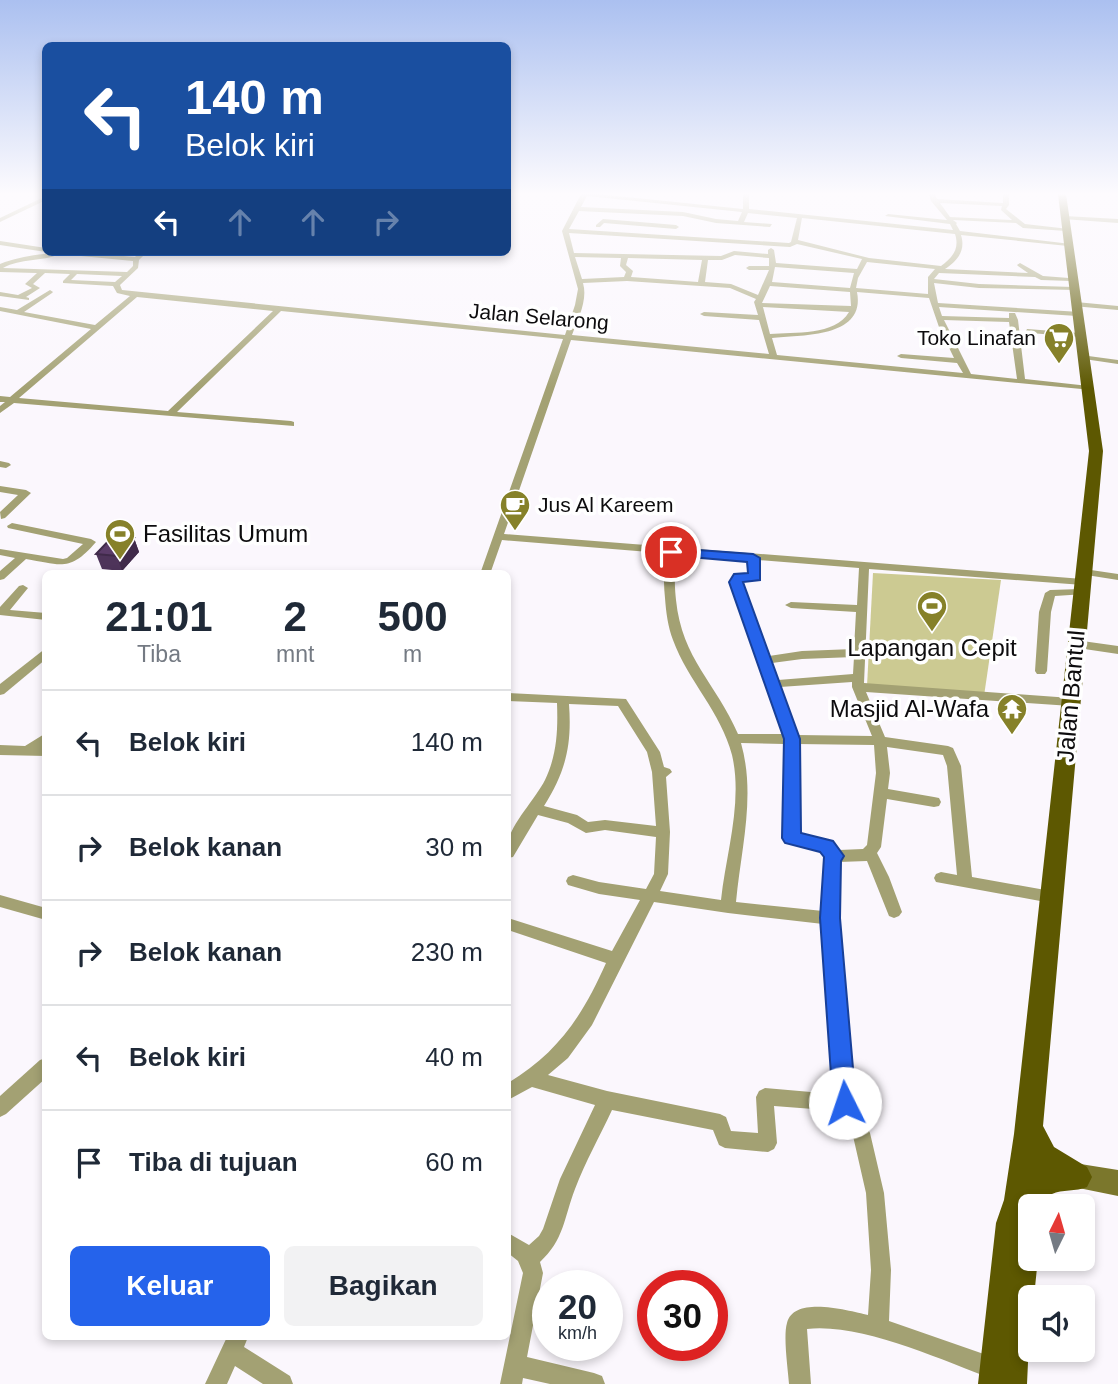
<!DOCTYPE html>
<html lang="id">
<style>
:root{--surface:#fff;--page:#f2f2f3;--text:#1f2937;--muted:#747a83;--line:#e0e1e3;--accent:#2563eb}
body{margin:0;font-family:Arial,sans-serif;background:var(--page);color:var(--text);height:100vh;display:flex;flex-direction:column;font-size:26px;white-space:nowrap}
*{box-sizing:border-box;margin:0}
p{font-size:23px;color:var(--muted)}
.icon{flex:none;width:38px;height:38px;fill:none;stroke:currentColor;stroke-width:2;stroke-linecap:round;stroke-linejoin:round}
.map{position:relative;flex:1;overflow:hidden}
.side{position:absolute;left:42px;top:570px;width:469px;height:770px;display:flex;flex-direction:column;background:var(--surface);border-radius:10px;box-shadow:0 4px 10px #0003}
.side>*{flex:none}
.hud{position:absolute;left:42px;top:42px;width:469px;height:214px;border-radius:10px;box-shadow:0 4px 10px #0003;background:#1a4fa0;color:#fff;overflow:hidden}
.needle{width:46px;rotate:5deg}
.fabs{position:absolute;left:1018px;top:1194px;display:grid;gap:14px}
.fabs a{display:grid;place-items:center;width:77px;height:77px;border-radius:10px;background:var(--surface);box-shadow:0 4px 10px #0003;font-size:35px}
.speed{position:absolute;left:532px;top:1270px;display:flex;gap:14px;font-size:35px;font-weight:700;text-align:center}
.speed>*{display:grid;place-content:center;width:91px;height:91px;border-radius:50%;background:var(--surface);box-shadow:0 4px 10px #0003;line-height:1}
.speed small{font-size:18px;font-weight:400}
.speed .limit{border:10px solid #d22;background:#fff;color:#111}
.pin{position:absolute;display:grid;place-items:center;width:60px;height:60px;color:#fff;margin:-30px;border:4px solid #fff;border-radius:50%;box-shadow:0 2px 7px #0007}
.me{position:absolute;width:77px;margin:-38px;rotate:356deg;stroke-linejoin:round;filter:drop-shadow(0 0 5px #0008)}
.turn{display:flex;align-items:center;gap:24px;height:147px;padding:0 28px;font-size:32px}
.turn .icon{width:91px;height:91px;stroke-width:2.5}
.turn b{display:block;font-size:49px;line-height:60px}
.lanes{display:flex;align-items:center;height:66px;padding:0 28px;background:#0003;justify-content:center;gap:35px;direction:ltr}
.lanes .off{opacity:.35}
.eta{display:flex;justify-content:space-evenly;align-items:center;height:119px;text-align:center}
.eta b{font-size:42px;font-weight:600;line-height:49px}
.action{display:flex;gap:14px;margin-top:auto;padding:14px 28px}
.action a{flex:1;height:80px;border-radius:10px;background:var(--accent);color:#fff;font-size:28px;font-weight:600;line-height:80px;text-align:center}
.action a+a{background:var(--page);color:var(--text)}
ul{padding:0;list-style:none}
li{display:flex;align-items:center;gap:21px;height:105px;padding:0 28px;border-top:2px solid var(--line)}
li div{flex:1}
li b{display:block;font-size:26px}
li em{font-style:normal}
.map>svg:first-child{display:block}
</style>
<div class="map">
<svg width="1118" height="1384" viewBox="0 0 1118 1384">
<rect width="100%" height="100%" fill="#fbf7fd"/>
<path fill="#ccca92" d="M873,573L1001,580L984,696L867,686Z"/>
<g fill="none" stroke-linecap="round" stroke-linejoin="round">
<g fill="#a3a173" fill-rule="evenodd">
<path d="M581,194H598L743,209V194H749V209L953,230L950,224L885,216L888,214L947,220L931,201L929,194H935L937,199L1003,203V194H1009V205L1006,209L1025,224L1069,229L1066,231L1023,228L1016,223L953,220L957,223L956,224L960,231L1071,244L1068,246L961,235C966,251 957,261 945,269L1028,273L1018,266L1017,265L1020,263L1043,276L1069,278L1072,280L1071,281L1041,280L1035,277L939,273L934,279L979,284L1074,287L1076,288V290L979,288L934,283L938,303L1080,312L1081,314L1077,316L939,307L942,316L1009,318V313H1015L1018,320L1025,379L1089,386L1093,388L1092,390L571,340L504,534L1083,579L1088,582L1083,585L869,569L864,683L1071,698L1077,702L1071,706L866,692L885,737L948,746L953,748L961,766L972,877L1051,891L1056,893L1058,897L1056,901L1051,903L936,882L934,878L936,874L941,872L957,875L947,766L943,755L887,747L890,773L888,789L934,797L939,798L941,802L939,806L934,807L887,799L881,847L877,853L889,877L902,912L899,916L894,918L889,916L867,861L839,862L838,918L853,1101L870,1133L884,1193L891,1270L889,1321L1001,1360L1004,1368L1001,1376L993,1379C940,1360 863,1323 807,1329L811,1384H789C788,1369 783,1336 787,1323C794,1295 849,1311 868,1315L871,1270L866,1193L853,1136L839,1111L774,1106L777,1143L774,1149L768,1152L725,1148L719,1145L713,1130L612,1110C600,1136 585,1162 575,1189C564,1218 564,1240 540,1262L543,1273L527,1357L594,1373L602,1376L605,1384H550L523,1378L522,1384H500L523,1273L518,1261L508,1253V1233L529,1245L539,1236L543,1229L560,1179L595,1105L532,1087L508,1100V1083C558,1053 583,1015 606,963L508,930V918L612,951L640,900L599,894L568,885L566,881L568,877L573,875L599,882L646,889L654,874L656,837L605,830L586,833L568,823L538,815L513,857L508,858C508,853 506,847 508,842C511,824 536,798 545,780C557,755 558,730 557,703L508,701V693L626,699L660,752L664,767L670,769L672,772L666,777L670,832L668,874L660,891L721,900C726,853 743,802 732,755C721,712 688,681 673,640C668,627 666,612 665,598C664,587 663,577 666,566L686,555L502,540L490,574H480L563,339L281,311L177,412L291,421L294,422V426L14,403L0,413V406L5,402H0V396L10,397L91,329L0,311V307L17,310L50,290L53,292L52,293L24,312L95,325L130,296L117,293L113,286L63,283V281L70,274L45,273L33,284L40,288L26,297L29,298V300L0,296V292L18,295L32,288L25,284L37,273L0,272V264L5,262C47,248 91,253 135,257L140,252H147L139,260L138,268L120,285L122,290L565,335L575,305L578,289L562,231ZM587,196L742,212L738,221L716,219L683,212L581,207ZM940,203L1002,206L1001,210L1012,220L950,217ZM579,211L683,216L716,223L770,227L772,224L744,222L748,213L797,218L791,242L789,243L569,229ZM802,218L955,234C960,249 952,258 941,266L869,258L798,240ZM569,233L790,247L797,244L862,259L857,269L776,263L774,250L771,248L768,250V254L734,251L721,256L574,253ZM60,254L133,261V266L127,272L3,268C21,258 41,262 60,254ZM735,255L769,258V266H749L746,268L749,270H769L758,295L731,284L705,282L708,260H722ZM575,257L621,258L620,266L626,272L624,277L582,279ZM628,258L702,260L698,282L631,277L633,271L626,265ZM867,262L935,269L928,277V294L856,288L858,278ZM775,267L854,273L850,288L772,282ZM77,274L122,276L115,282L71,280ZM627,281L730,288L756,299L754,302L758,315L704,312L700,314L704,316L759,320L769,354L572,335C578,319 588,300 583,283ZM770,286L850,292L851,306L762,303ZM857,292L929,298L939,327L954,358L901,354L897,356L901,358L957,363L963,373L777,355L772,338C802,335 866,338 857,292ZM137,297L273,311L168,411L19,398ZM763,307L849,312C835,336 794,332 770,334ZM944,320L1009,322L1017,379L971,374ZM699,556L748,559L749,574L735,575L731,582L784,734H738C716,683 682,659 676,600C675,590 674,578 676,568ZM758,560L859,568L857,605L791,602L785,605L791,608L856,612L854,649L802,651L769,656L741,582L742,580L759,579L760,577ZM854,657L853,674L778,680L772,663L802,659ZM852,682V687L872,736L797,735L780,687ZM569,704L618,706L647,752L652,772L656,826L605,820L588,822L577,815L544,806C566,771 572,745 569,704ZM741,743L784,744L787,819L784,837L786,841L821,850L826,856L823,911L736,902C741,848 756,796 741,743ZM797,744L874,745L876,773L867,845L863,849L839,850L831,842L799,833L801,819ZM654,902L728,913L823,924L834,1094L765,1088L759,1091L756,1097L758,1133L731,1131L726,1117L720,1114L607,1091L548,1075L568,1058L592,1025Z"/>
<path d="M46,196V200L0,222V218Z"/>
<path d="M1065,216L1118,219V223L1063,219Z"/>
<path d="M603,219L676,225L679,227L676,229L604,223L600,227H596V225Z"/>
<path d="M0,241L46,248V252L0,245Z"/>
<path d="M1076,302L1118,306V310L1073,306L1072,304Z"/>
<path d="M1027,329L1080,333L1084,335L1080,337L1030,333L1026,331Z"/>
<path d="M1081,355L1118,360V364L1084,359H1081Z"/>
<path d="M0,461L9,463L11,465L6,468L0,467Z"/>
<path d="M0,486L26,490L31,493L5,518L1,519L0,512L18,495L0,492Z"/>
<path d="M12,523L91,539L96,542C70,572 62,565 26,559L4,579L0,580V571L15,558L0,555V549L63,559L67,558L83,544L8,528L7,526Z"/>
<path d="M1084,569L1118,574V580L1080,574L1079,572L1080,570Z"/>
<path d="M23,585L28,588L10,610L46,613V620L0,615V607L19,586Z"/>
<path d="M1081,589L1086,592L1085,594L1055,596L1051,612L1047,671L1045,674H1037L1035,671L1039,612L1045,593L1050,590Z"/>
<path d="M1075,640L1118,646V654L1071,647L1069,644Z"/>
<path d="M46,648V659L4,694L0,695V684Z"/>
<path d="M46,733V744L42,746H46V756L0,755V745L25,746Z"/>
<path d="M0,895L46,908V920L0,907Z"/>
<path d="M46,1058V1078L6,1114L0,1117V1096L40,1060Z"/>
<path d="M227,1337H248L244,1347L290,1376L293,1384H263L235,1366L227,1384H205Z"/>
</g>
<path fill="#7b772c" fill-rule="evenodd" d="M1068,1162L1118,1170V1196L1059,1184L1055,1175L1059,1166Z"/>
<path fill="#5d5801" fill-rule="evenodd" d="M1058,194H1066L1103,451L1043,1126L1054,1147L1087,1167L1092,1177L1087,1187C1076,1192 1062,1189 1052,1194C1044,1198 1040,1205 1031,1206V1258H1038L1034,1297H1031L1027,1384H978L996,1223L1004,1200L1014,1134L1089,451Z"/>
</g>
<path fill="#4e345a" d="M134,538L139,552L122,571L102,569L96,554Z"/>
<path fill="#402a4a" d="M134,538L139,552L122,571L117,556Z"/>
<path fill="#5b3c69" stroke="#402a4a" stroke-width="2" d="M114,535L134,538L117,556L96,554Z"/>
<linearGradient id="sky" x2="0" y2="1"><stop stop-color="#abc0f0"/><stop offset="0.5" stop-color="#fdfbfe"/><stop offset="1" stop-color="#fdfbfe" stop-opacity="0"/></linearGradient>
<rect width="1118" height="388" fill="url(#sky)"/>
<path fill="#2563eb" stroke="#184099" stroke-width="2" d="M671,548L753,554L760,558V580L743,582L800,739L801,833L833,841L844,856L841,861L840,918L856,1103L853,1111L845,1114L836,1111L833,1103L820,918L824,857L820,852L785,843L782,838L784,739L729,582L734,574L748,573L747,562L667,555L665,552Z"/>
<defs>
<g id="supermarket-pin" transform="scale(1.575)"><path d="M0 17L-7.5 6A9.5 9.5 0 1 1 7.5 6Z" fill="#868129" stroke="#fff"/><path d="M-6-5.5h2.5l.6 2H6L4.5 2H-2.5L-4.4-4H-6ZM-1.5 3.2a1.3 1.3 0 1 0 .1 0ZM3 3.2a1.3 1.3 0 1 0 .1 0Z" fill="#fff"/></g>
<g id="cafe-pin" transform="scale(1.575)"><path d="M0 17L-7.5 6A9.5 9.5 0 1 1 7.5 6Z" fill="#868129" stroke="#fff"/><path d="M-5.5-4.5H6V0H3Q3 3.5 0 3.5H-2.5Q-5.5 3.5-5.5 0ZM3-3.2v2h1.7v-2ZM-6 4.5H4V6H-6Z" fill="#fff"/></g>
<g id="stadium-pin" transform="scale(1.575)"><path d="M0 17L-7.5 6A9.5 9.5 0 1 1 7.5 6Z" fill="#868129" stroke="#fff"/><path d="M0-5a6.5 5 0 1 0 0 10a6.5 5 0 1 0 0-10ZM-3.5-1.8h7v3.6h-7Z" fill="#fff"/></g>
<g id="temple-pin" transform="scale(1.575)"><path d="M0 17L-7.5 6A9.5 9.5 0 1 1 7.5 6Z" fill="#868129" stroke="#fff"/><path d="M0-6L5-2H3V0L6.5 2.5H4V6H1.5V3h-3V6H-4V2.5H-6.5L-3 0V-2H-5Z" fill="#fff"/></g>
</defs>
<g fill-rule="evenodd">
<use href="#supermarket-pin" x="1059" y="338"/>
<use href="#cafe-pin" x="515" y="505"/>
<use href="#stadium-pin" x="120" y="534"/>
<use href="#stadium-pin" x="932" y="606"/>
<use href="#temple-pin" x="1012" y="709"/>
</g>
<g text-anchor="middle" stroke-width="7" stroke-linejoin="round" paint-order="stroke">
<g font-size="21" fill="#0d0c0e" stroke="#fff">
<text transform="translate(539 317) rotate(5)" y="7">Jalan Selarong</text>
</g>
<g font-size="21" fill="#0d0c0e" stroke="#fff" text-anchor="end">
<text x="1036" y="345">Toko Linafan</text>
<text x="538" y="512" text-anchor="start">Jus Al Kareem</text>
</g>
<g font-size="24" fill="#0d0c0e" stroke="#fff" text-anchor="start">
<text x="143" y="542">Fasilitas Umum</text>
<text x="932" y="656" text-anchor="middle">Lapangan Cepit</text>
<text x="989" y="717" text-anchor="end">Masjid Al-Wafa</text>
</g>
<g font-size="24" fill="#0d0c0e" stroke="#fff">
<text transform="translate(1071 696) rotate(-85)" y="8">Jalan Bantul</text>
</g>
</g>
</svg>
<div class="fabs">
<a><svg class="needle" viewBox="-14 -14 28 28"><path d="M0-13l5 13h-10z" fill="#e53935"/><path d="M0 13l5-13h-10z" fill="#747a83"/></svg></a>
<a><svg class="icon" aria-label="sound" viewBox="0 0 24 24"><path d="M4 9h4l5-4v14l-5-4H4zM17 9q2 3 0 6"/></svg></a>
</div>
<div class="speed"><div>20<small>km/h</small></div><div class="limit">30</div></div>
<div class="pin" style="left:671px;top:552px;background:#d93025"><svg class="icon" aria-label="arrive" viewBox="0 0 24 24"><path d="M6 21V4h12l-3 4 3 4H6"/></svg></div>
<svg class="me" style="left:845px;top:1103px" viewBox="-20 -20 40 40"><circle r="19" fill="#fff"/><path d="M0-13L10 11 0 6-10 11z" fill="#2563eb"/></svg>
<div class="hud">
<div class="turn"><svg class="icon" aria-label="left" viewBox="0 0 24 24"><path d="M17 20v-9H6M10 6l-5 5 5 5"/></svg><div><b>140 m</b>Belok kiri</div></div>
<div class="lanes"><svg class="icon" aria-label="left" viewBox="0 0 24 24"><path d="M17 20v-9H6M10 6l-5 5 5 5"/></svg><svg class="icon off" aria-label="ahead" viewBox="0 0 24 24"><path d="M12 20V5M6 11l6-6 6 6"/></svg><svg class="icon off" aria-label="ahead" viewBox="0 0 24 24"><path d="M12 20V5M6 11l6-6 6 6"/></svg><svg class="icon off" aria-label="right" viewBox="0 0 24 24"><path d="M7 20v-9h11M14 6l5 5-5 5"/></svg></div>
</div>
<section class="side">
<div class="eta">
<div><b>21:01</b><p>Tiba</p></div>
<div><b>2</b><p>mnt</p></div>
<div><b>500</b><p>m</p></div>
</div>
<ul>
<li><svg class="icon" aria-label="left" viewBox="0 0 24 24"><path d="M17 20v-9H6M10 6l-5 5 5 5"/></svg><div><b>Belok kiri</b></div><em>140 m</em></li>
<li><svg class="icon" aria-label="right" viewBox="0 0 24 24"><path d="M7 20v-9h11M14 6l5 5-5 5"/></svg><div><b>Belok kanan</b></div><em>30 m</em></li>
<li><svg class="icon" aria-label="right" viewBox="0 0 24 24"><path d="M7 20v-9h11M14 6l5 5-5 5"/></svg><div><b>Belok kanan</b></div><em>230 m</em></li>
<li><svg class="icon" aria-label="left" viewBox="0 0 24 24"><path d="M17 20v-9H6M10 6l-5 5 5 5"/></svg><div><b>Belok kiri</b></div><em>40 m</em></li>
<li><svg class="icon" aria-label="arrive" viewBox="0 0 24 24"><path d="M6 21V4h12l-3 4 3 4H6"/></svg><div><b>Tiba di tujuan</b></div><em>60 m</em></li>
</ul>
<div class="action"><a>Keluar</a><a>Bagikan</a></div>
</section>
</div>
